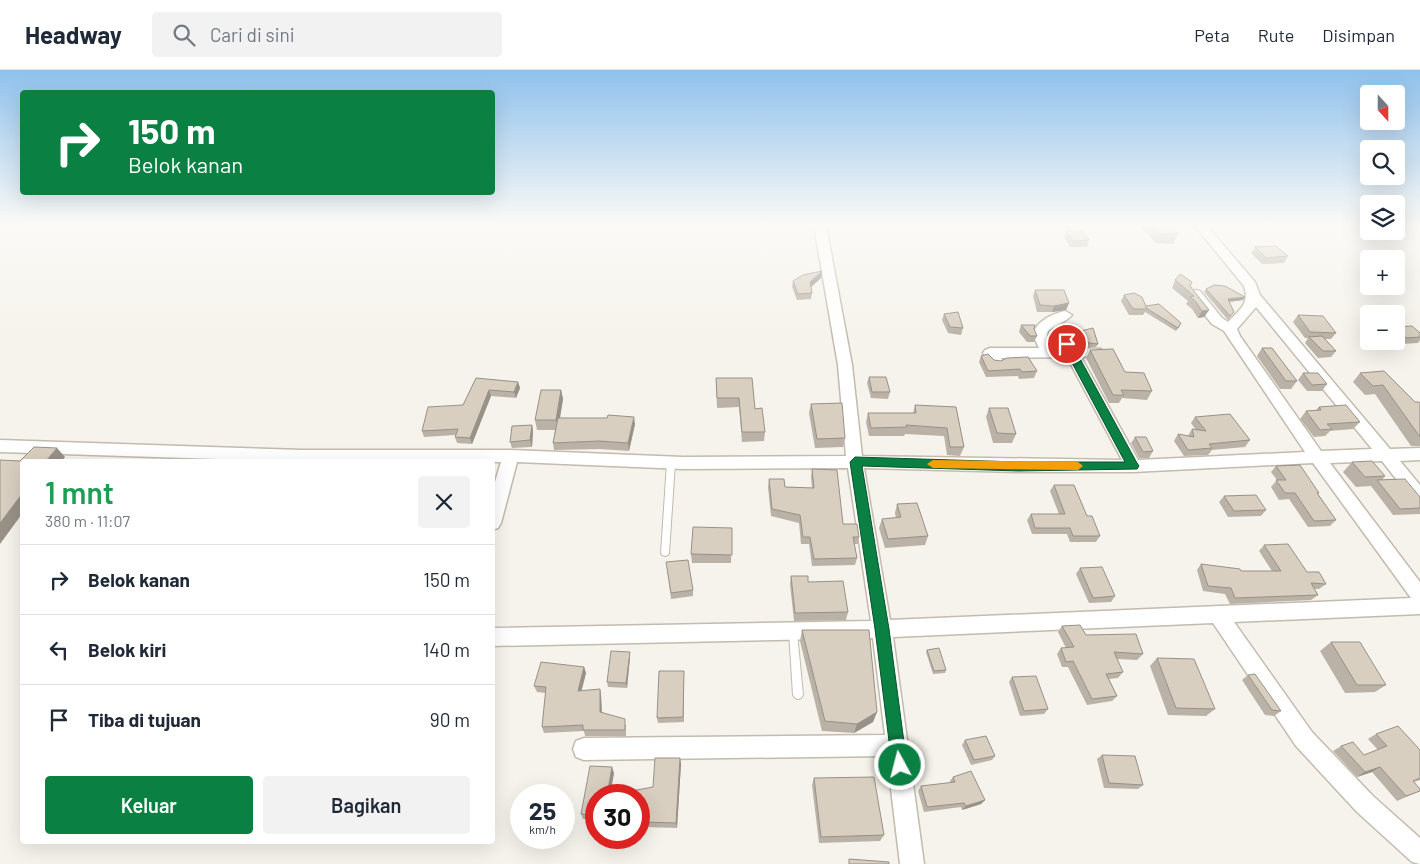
<!DOCTYPE html>
<html lang="id">
<meta charset="utf-8">
<style>
:root{--surface:#fff;--page:#f2f2f3;--text:#1f2937;--muted:#747a83;--line:#e0e1e3;--accent:#0b8043}
body{margin:0;font-family:Barlow,sans-serif;background:var(--page);color:var(--text);height:100vh;display:flex;flex-direction:column;font-size:19px;white-space:nowrap}
*{box-sizing:border-box;margin:0}
p{font-size:16px;color:var(--muted)}
.icon{flex:none;width:28px;height:28px;fill:none;stroke:currentColor;stroke-width:2;stroke-linecap:round;stroke-linejoin:round}
.map{position:relative;flex:1;overflow:hidden}
.side{position:absolute;left:20px;top:389px;width:475px;height:385px;display:flex;flex-direction:column;background:var(--surface);border-radius:5px;box-shadow:0 5px 20px #0002}
.side>*{flex:none}
.guide{position:absolute;left:20px;top:20px;width:475px;height:105px;border-radius:5px;box-shadow:0 5px 20px #0002;background:#0b8043;color:#fff;overflow:hidden}
.needle{width:32px;rotate:159deg}
.fabs{position:absolute;left:1360px;top:15px;display:grid;gap:10px}
.fabs a{display:grid;place-items:center;width:45px;height:45px;border-radius:5px;background:var(--surface);box-shadow:0 5px 20px #0002;font-size:25px}
.speed{position:absolute;left:510px;top:714px;display:flex;gap:10px;font-size:25px;font-weight:700;text-align:center}
.speed>*{display:grid;place-content:center;width:65px;height:65px;border-radius:50%;background:var(--surface);box-shadow:0 5px 20px #0002;line-height:1}
.speed small{font-size:12px;font-weight:400}
.speed .limit{border:8px solid #d22;background:#fff;color:#111}
.pin{position:absolute;display:grid;place-items:center;width:42px;height:42px;color:#fff;margin:-21px;border:2px solid #fff;border-radius:50%;box-shadow:0 1px 5px #0007}
.me{position:absolute;width:55px;margin:-28px;rotate:353deg;stroke-linejoin:round;filter:drop-shadow(0 0 4px #0008)}
.turn{display:flex;align-items:center;gap:18px;height:105px;padding:0 25px;font-size:22px}
.turn .icon{width:65px;height:65px;stroke-width:2.5}
.turn b{display:block;font-size:35px;line-height:42px}
.round{display:grid;place-items:center;flex:none;width:52px;height:52px;border-radius:5px;background:var(--page)}
.summary{display:flex;align-items:center;justify-content:space-between;height:85px;padding:0 25px}
h1{font-size:30px;font-weight:600;line-height:38px;color:#1e9e55}
.button{display:flex;gap:10px;margin-top:auto;padding:10px 25px}
.button a{flex:1;height:58px;border-radius:5px;background:var(--accent);color:#fff;font-size:20px;font-weight:600;line-height:58px;text-align:center}
.button a+a{background:var(--page);color:var(--text)}
ul{padding:0;list-style:none}
li{display:flex;align-items:center;gap:15px;height:70px;padding:0 25px;border-top:1px solid var(--line)}
li div{flex:1}
li b{display:block;font-size:19px}
li em{font-style:normal}
header{display:flex;align-items:center;gap:30px;box-sizing:border-box;height:70px;padding:0 25px;background:var(--surface);border-bottom:1px solid var(--line)}
header strong{font-size:24px}
nav{display:flex;gap:28px;margin-inline-start:auto;font-size:18px}
.search{width:350px;height:45px;background:var(--page);display:flex;align-items:center;gap:12px;box-sizing:border-box;padding:0 18px;border-radius:5px;color:var(--muted);font-size:19px}
.map>svg:first-child{display:block}
</style>
<header>
<strong>Headway</strong>
<div class="search"><svg class="icon" aria-label="search" viewBox="0 0 24 24"><circle cx="10" cy="10" r="6"/><path d="M15 15l6 6"/></svg>Cari di sini</div>
<nav><a>Peta</a><a>Rute</a><a>Disimpan</a></nav>
</header>
<div class="map">
<svg width="1420" height="794" viewBox="0 0 1420 794">
<rect width="100%" height="100%" fill="#f6f3ec"/>
<g fill="none" stroke-linecap="round" stroke-linejoin="round">
<g stroke="#c2bbae" stroke-width="2">
<g id="lane">
<path d="M671,390L675,393L669,483L668,485L665,486L662,485L661,483L667,393Z"/>
<path d="M793,558L796,559L797,562L803,625L801,628L798,629L795,628L793,625L789,562L790,559Z"/>
</g>
</g>
<g stroke="#c2bbae" stroke-width="3">
<path id="street" d="M814,156H826L852,295L862,386L1122,390L1067,287L1001,288L1004,292L1002,295C992,298 988,291 983,283L985,280L990,278H1039L1033,265C1036,251 1052,244 1065,241L1072,245C1066,252 1055,255 1048,261L1047,265L1053,278H1062L1060,274L1062,271H1072L1076,278L1101,279L1103,282L1101,285L1081,287L1138,390L1305,382L1224,261L1212,254L1188,224L1195,220L1200,221L1222,248L1228,252C1240,239 1250,234 1244,216L1195,156H1207L1255,212L1260,225L1390,379L1420,378V390L1400,391L1420,415V434L1414,432L1382,391L1330,393L1420,512V544L1234,552L1312,662L1373,726L1420,768V794L1412,792L1357,742L1296,676L1213,553L893,567L924,794H900L887,686L584,690L576,687L573,679L576,671L584,668L885,665L873,568L492,576V558L871,551L848,398L683,399L517,392L501,453L498,458L492,460V422L501,392L281,391L0,382V370L303,380H511L683,387L846,386L838,295ZM1256,237L1372,379L1321,381L1240,266L1237,259ZM1313,393L1411,528L890,550L864,398L1019,402H1133Z"/>
</g>
<path stroke="#c4b79f" stroke-width="2" stroke-dasharray="2 2" stroke-linecap="butt" d="M541,157L550,156"/>
<use href="#lane" fill="#fff" fill-rule="evenodd"/>
<use href="#street" fill="#fff" fill-rule="evenodd"/>
</g>
<g fill="#bab2a6">
<path d="M1140,156H1172L1178,164L1173,174L1156,173L1142,159Z"/>
<path d="M1066,161L1089,170L1087,177H1070L1064,167Z"/>
<path d="M1255,177L1288,186L1284,193L1262,194L1251,183Z"/>
<path d="M821,208L811,217L812,223L811,229L797,230L792,217L793,211Z"/>
<path d="M1175,210L1190,216L1209,240L1204,247L1198,248L1192,239L1186,234L1188,231L1172,218Z"/>
<path d="M1206,219L1243,230L1229,232L1234,242L1228,250L1204,222Z"/>
<path d="M1035,220L1069,233L1066,240L1052,242H1037L1033,226Z"/>
<path d="M1124,225L1146,236L1180,256L1176,261L1145,242L1143,245H1129L1121,231Z"/>
<path d="M944,244L963,258L961,265L948,263L942,250Z"/>
<path d="M1298,245L1336,263L1331,269H1325L1336,281L1331,287L1318,288L1305,273L1308,268H1305L1293,252Z"/>
<path d="M1021,255L1034,259L1037,266L1034,272H1027L1019,262Z"/>
<path d="M1396,257L1420,263V270L1418,273L1401,274L1396,269Z"/>
<path d="M1077,262L1098,274L1096,277H1087L1076,265Z"/>
<path d="M1262,278L1297,311L1291,319H1280L1257,286Z"/>
<path d="M1090,280L1125,302L1152,321L1147,330L1122,328L1119,333H1109L1086,288Z"/>
<path d="M981,286L994,290L1037,301L1034,308L1019,309L1018,306L986,307L979,292Z"/>
<path d="M1303,303L1327,314L1322,321H1307L1298,310Z"/>
<path d="M1360,303L1415,332L1420,333V376H1411L1375,324L1365,325L1353,312Z"/>
<path d="M869,307L890,322L888,329L871,328L867,313Z"/>
<path d="M476,308L518,312L520,318L516,328L491,326L472,374L457,373L455,367V365L424,367L422,361L463,335Z"/>
<path d="M716,308L755,339L765,362L764,371L742,372L739,337L717,338Z"/>
<path d="M561,320L563,329L560,348L635,354L629,381L600,379L554,380L553,373L555,360H537L535,350Z"/>
<path d="M811,334L845,368L843,377L815,378L809,343Z"/>
<path d="M915,335L956,337L964,377L960,386L947,385L944,366L905,364L904,366H869L866,352L868,343H913Z"/>
<path d="M1319,337L1360,352L1353,359L1330,361L1325,366L1314,367L1300,349L1306,341L1316,340Z"/>
<path d="M989,338L1016,364L1012,373H993L986,347Z"/>
<path d="M1195,347L1250,370L1245,377L1212,380L1208,385L1184,386L1174,371L1178,364L1188,366L1192,359L1196,360L1191,353Z"/>
<path d="M532,355L533,361L532,377L512,378L510,372Z"/>
<path d="M1135,367L1153,381L1149,388H1139L1131,373Z"/>
<path d="M1352,392L1385,406L1382,410L1420,427V444L1393,445L1371,416L1356,417L1343,402Z"/>
<path d="M1276,396L1319,423L1318,424L1336,450L1330,456L1308,457L1289,429L1279,430L1271,417L1277,410L1271,402Z"/>
<path d="M812,399L843,454L859,467L858,474H854L857,488L855,495L812,496L809,474H801L799,453L771,446L768,417L769,409L785,417L812,418L811,407Z"/>
<path d="M1054,415L1087,446L1100,466L1096,472H1070L1067,464H1032L1027,450L1031,444H1059L1050,421Z"/>
<path d="M1224,426L1266,440L1261,446L1228,447L1219,432Z"/>
<path d="M897,434L928,466L925,475L885,478L879,458L882,449L896,448L895,443Z"/>
<path d="M732,458L731,493H692L691,484Z"/>
<path d="M1264,475L1326,514L1319,519H1314L1318,525L1311,530L1230,534L1225,524L1203,521L1197,500L1201,494L1241,501H1272L1259,481Z"/>
<path d="M667,498L693,520V526L671,529Z"/>
<path d="M1080,498L1115,526L1111,532L1089,533L1076,504Z"/>
<path d="M791,506L808,512L848,542L846,550L794,551L790,514Z"/>
<path d="M1062,556L1086,565L1143,584L1137,590L1117,589L1123,602L1118,608L1109,609L1117,626L1112,631L1087,635L1068,597H1062L1057,584L1061,578H1066L1058,562Z"/>
<path d="M802,560L877,642L873,652L854,663L822,661L800,571Z"/>
<path d="M1331,572L1386,615L1375,622L1345,623L1320,581Z"/>
<path d="M927,580L946,600L945,603L933,604L926,582Z"/>
<path d="M630,587L627,618L608,617L607,612Z"/>
<path d="M1157,588L1215,639L1206,646L1168,645L1150,596Z"/>
<path d="M584,597L586,603L581,621L600,619L601,625L602,643L626,655V666H585L584,661L544,663L542,657L546,623L537,622L534,616Z"/>
<path d="M684,601V652L658,653L657,648Z"/>
<path d="M1248,605L1281,641L1274,646L1265,645L1242,610Z"/>
<path d="M1012,607L1048,639L1044,644L1020,646L1009,612Z"/>
<path d="M1376,664L1420,680V710L1414,712L1420,721L1397,731L1372,702L1357,707L1333,681L1341,676L1364,685L1378,680L1368,669Z"/>
<path d="M965,670L995,686L992,690L971,695L962,675Z"/>
<path d="M1102,685L1143,715L1138,719L1104,718L1097,689Z"/>
<path d="M680,688L681,694L677,758L642,757L640,770L619,768H639V725H596V750L583,749L581,744L614,703L610,725L653,717Z"/>
<path d="M953,707L985,730L981,734L962,740L961,737L924,742L918,721L921,716L950,713V711Z"/>
<path d="M814,708L884,765L880,771L819,773L812,715Z"/>
</g>
<g fill="#979187">
<path d="M822,201L821,208L810,218V212Z"/>
<path d="M1245,227L1243,230L1226,232L1228,229Z"/>
<path d="M1069,233L1066,240L1052,242L1054,236Z"/>
<path d="M1209,240L1204,247L1198,248L1202,241Z"/>
<path d="M518,312L520,318L516,328L514,322Z"/>
<path d="M489,320L491,326L472,374L470,368Z"/>
<path d="M561,320L563,329L558,359L556,350Z"/>
<path d="M634,347L635,354L629,381L628,373Z"/>
<path d="M532,355L533,361L532,377L530,370Z"/>
<path d="M57,378L65,387L62,391H46Z"/>
<path d="M22,424V444L0,474V453Z"/>
<path d="M630,582V587L627,618L626,613Z"/>
<path d="M584,597L586,603L580,627L578,621Z"/>
<path d="M600,619L601,625L602,648L600,642Z"/>
<path d="M877,642L873,652L854,663L857,654Z"/>
<path d="M680,688L681,694L677,758L676,753Z"/>
<path d="M612,697L614,703L610,725H607Z"/>
<path d="M1380,697L1372,702L1357,707L1365,702Z"/>
<path d="M985,730L981,734L962,740L966,736Z"/>
<path d="M641,752L642,757L640,770L639,765Z"/>
</g>
<g fill="#d8cfc1" stroke="#979187">
<path d="M1152,156H1172L1178,164H1160Z"/>
<path d="M1066,161H1083L1089,170L1073,171Z"/>
<path d="M1276,176L1288,186L1266,188L1255,177Z"/>
<path d="M822,201L810,212L812,223L798,224L793,211L803,205Z"/>
<path d="M1180,204L1192,212L1190,216L1209,240L1202,241L1196,232L1190,227L1194,226L1175,210Z"/>
<path d="M1214,215L1225,216L1245,227L1228,229L1234,242L1230,246L1206,219Z"/>
<path d="M1035,220H1064L1069,233L1054,236L1040,235Z"/>
<path d="M1134,223L1142,227L1147,239H1133L1124,225Z"/>
<path d="M1159,234L1181,253L1178,258L1146,238V236Z"/>
<path d="M958,242L963,258L950,257L944,244Z"/>
<path d="M1298,245L1323,246L1336,263L1310,262Z"/>
<path d="M1021,255H1035L1034,259L1037,266H1030Z"/>
<path d="M1412,256L1420,263V267L1406,268L1396,258V257Z"/>
<path d="M1093,258L1098,274L1089,273L1077,262Z"/>
<path d="M1322,266L1336,281H1323L1309,267Z"/>
<path d="M1262,278H1272L1297,311H1286Z"/>
<path d="M1113,279L1125,302L1144,303L1152,321L1121,320L1124,325H1113L1090,280Z"/>
<path d="M988,284L994,290L1001,291L1007,288L1028,287L1037,301L1022,302L1020,299L988,301L981,286Z"/>
<path d="M1384,301L1415,332H1419L1420,333V367L1383,315L1373,316L1360,303Z"/>
<path d="M1303,303H1318L1327,314L1312,315Z"/>
<path d="M869,307H886L890,322H872Z"/>
<path d="M476,308L518,312L514,322L489,320L470,368L455,367L458,359L422,361L428,337L463,335Z"/>
<path d="M716,308H752L755,339L762,338L765,362H742L739,328H717Z"/>
<path d="M541,320H561L556,350H535Z"/>
<path d="M842,333L845,368L817,369L811,334Z"/>
<path d="M915,335L956,337L964,377H950L947,358L906,355L907,357L871,358L868,343H916Z"/>
<path d="M1346,335L1360,352L1327,354L1332,359L1320,360L1306,341L1321,340L1319,337Z"/>
<path d="M989,338H1008L1016,364L997,363Z"/>
<path d="M1230,344L1250,370L1209,374L1212,378L1188,380L1178,364L1194,367L1192,359L1206,361L1195,347Z"/>
<path d="M608,345L634,347L628,373L599,371L553,373L558,348H607Z"/>
<path d="M532,355L530,370L510,372L512,356Z"/>
<path d="M1135,367H1146L1153,381L1143,382Z"/>
<path d="M34,377L57,378L46,391H22V419L21,421H22V424L0,453V390L20,391Z"/>
<path d="M1372,391L1385,406L1365,407L1352,392Z"/>
<path d="M1300,395L1319,423H1317L1336,450L1314,451L1295,423H1285L1276,410H1286L1276,396Z"/>
<path d="M812,399L837,400L843,454H857L859,467H853L857,488L814,489L810,467H803L800,445L772,439L769,409H784L785,417L814,418Z"/>
<path d="M1405,409L1420,427V438L1400,439L1377,410Z"/>
<path d="M1054,415H1074L1087,446H1092L1100,466H1073L1070,458H1035L1031,444H1065Z"/>
<path d="M1256,425L1266,440L1234,441L1224,426Z"/>
<path d="M917,433L928,466L888,469L882,449L901,447L897,434Z"/>
<path d="M693,457L732,458V485L691,484Z"/>
<path d="M1288,474L1307,502H1319L1326,514L1311,513L1318,525L1235,528L1231,518L1208,516L1201,494L1240,499L1241,501H1281L1264,475Z"/>
<path d="M688,490L693,520L671,523L666,492Z"/>
<path d="M1102,497L1115,526L1093,528L1080,498Z"/>
<path d="M791,506H808V512L843,511L848,542L795,543Z"/>
<path d="M1080,555L1086,565L1136,564L1143,584L1114,582L1123,602L1106,604L1117,626L1092,629L1073,591L1066,592L1061,578L1074,577L1062,556Z"/>
<path d="M802,560H869L877,642L857,654L825,651Z"/>
<path d="M1331,572H1360L1386,615H1357Z"/>
<path d="M939,578L946,600L934,601L927,580Z"/>
<path d="M611,581L630,582L626,613L607,612Z"/>
<path d="M1157,588L1194,589L1215,639L1176,638Z"/>
<path d="M541,592L584,597L578,621L600,619V642L625,649V660H583V655L542,657L546,617L534,616Z"/>
<path d="M659,601H684L683,647L657,648Z"/>
<path d="M1255,604L1281,641L1272,640L1248,605Z"/>
<path d="M1036,606L1048,639L1024,641L1012,607Z"/>
<path d="M1398,656L1420,680V708L1413,711L1420,719V721L1406,726L1380,697L1365,702L1341,676L1353,672L1364,685L1387,676L1376,664Z"/>
<path d="M986,666L995,686L974,690L965,670Z"/>
<path d="M1102,685L1135,686L1143,715L1109,713Z"/>
<path d="M655,688H680L676,753L641,752L639,765V725H609L653,717Z"/>
<path d="M590,696L612,697L607,725H596V745L581,744Z"/>
<path d="M971,701L985,730L966,736L964,733L927,737L921,716L955,712L953,707Z"/>
<path d="M874,707L884,765L821,767L814,708Z"/>
<path d="M849,789L889,792V794H849Z"/>
</g>
<linearGradient id="sky" x2="0" y2="1"><stop stop-color="#8fc1ec"/><stop offset="0.58" stop-color="#fbfaf6"/><stop offset="1" stop-color="#fbfaf6" stop-opacity="0"/></linearGradient>
<rect width="1420" height="267" fill="url(#sky)"/>
<path fill="#0b8043" stroke="#07532c" d="M1067,271L1072,274L1137,393L1139,396L1137,399L1019,401L862,396L889,559L907,695L905,701L900,703L894,701L892,695L875,559L850,392L855,387L1019,392H1125L1062,274Z"/>
<path fill="#f59e0b" d="M933,390L1078,392L1083,396L1078,400L933,398L927,394Z"/>
</svg>
<div class="fabs">
<a><svg class="needle" viewBox="-14 -14 28 28"><path d="M0-13l5 13h-10z" fill="#e53935"/><path d="M0 13l5-13h-10z" fill="#747a83"/></svg></a>
<a><svg class="icon" aria-label="search" viewBox="0 0 24 24"><circle cx="10" cy="10" r="6"/><path d="M15 15l6 6"/></svg></a>
<a><svg class="icon" aria-label="layers" viewBox="0 0 24 24"><path d="M12 4l9 5-9 5-9-5zM3 14l9 5 9-5"/></svg></a>
<a>+</a>
<a>−</a>
</div>
<div class="speed"><div>25<small>km/h</small></div><div class="limit">30</div></div>
<div class="pin" style="left:1067px;top:274px;background:#d93025"><svg class="icon" aria-label="arrive" viewBox="0 0 24 24"><path d="M6 21V4h12l-3 4 3 4H6"/></svg></div>
<svg class="me" style="left:900px;top:695px" viewBox="-20 -20 40 40"><circle r="17" fill="#0b8043" stroke="#fff" stroke-width="3"/><path d="M0-11L8 9 0 5-8 9z" fill="#fff"/></svg>
<div class="guide">
<div class="turn"><svg class="icon" aria-label="right" viewBox="0 0 24 24"><path d="M7 20v-9h11M14 6l5 5-5 5"/></svg><div><b>150 m</b>Belok kanan</div></div>
</div>
<section class="side">
<div class="summary"><div><h1>1 mnt</h1><p>380 m · 11:07</p></div><a class="round"><svg class="icon" aria-label="close" viewBox="0 0 24 24"><path d="M6 6l12 12M18 6L6 18"/></svg></a></div>
<ul>
<li><svg class="icon" aria-label="right" viewBox="0 0 24 24"><path d="M7 20v-9h11M14 6l5 5-5 5"/></svg><div><b>Belok kanan</b></div><em>150 m</em></li>
<li><svg class="icon" aria-label="left" viewBox="0 0 24 24"><path d="M17 20v-9H6M10 6l-5 5 5 5"/></svg><div><b>Belok kiri</b></div><em>140 m</em></li>
<li><svg class="icon" aria-label="arrive" viewBox="0 0 24 24"><path d="M6 21V4h12l-3 4 3 4H6"/></svg><div><b>Tiba di tujuan</b></div><em>90 m</em></li>
</ul>
<div class="button"><a>Keluar</a><a>Bagikan</a></div>
</section>
</div>
